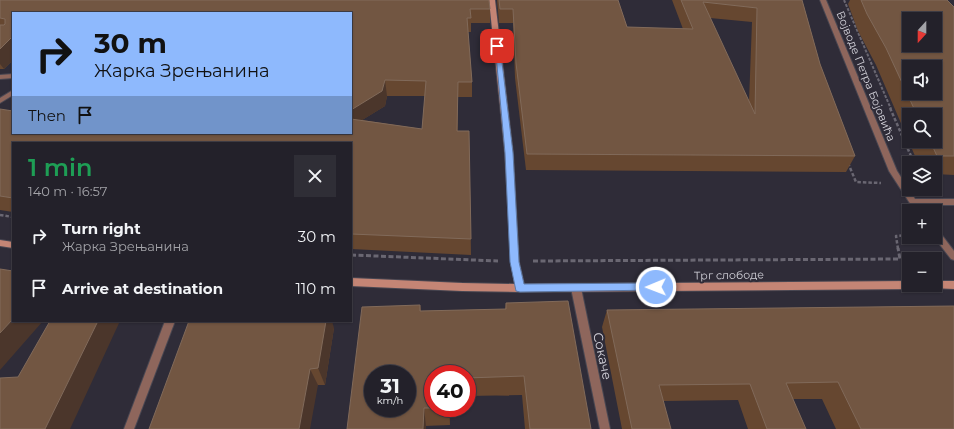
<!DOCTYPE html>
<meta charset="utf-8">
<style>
:root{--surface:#23212a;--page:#2f2e36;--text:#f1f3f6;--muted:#a3a3a8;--line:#403e47}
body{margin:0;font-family:Montserrat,sans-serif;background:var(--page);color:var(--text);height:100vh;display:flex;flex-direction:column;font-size:15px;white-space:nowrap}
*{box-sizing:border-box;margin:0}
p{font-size:13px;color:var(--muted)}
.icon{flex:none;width:22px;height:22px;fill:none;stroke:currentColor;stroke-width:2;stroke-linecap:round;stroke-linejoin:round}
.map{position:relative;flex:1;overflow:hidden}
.side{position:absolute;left:12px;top:142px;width:340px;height:180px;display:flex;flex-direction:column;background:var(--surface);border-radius:0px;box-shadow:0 1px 3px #0004,0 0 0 1px var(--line)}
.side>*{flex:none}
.hud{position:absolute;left:12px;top:12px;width:340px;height:122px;border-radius:0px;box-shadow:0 1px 3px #0004,0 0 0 1px var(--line);background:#8eb9fd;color:#111;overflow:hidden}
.needle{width:26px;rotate:201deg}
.controls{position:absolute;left:902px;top:12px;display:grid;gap:8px}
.controls a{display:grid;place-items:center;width:40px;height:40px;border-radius:0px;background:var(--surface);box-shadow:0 1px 3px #0004,0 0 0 1px var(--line);font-size:20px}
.speed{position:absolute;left:364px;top:365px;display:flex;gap:8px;font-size:20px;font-weight:700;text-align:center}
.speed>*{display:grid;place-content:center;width:52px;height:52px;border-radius:50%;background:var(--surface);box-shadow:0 1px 3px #0004,0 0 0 1px var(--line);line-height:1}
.speed small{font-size:10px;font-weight:400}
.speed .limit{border:6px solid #d22;background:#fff;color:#111}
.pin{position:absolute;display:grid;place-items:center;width:34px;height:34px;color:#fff;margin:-17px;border-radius:8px;box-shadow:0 2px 6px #0006}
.me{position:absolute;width:44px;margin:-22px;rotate:269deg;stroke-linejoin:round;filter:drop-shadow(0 0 3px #0008)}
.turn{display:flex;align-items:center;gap:14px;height:84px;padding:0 16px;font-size:18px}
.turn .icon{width:52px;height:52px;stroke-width:2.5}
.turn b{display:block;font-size:28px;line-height:34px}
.then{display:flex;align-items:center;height:38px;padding:0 16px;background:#0003;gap:8px;font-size:15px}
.round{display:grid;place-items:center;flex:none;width:42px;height:42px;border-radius:0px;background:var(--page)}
.overview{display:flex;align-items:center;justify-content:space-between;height:68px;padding:0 16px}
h1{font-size:24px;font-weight:600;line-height:30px;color:#1e9e55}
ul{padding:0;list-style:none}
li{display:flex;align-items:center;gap:12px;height:52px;padding:0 16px}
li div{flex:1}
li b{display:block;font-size:15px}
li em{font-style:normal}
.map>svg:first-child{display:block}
</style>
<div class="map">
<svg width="954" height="429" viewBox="0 0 954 429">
<rect width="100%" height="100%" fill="#2f2c38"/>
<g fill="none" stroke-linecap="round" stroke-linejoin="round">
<g stroke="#494752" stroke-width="2">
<path id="lane" d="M13,74V78L0,79V75Z"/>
</g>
<g stroke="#494752" stroke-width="2">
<g id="street">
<path d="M820,0H826L897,171L915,199H954V205H919L923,211H915L889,171Z"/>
<path d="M13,90V95L0,103V98Z"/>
<path d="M935,229L938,230L954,251V260L951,259L934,237Z"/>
<path d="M576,284L579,285L581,288L610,429H600L571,288L573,285Z"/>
<path d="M165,321H175L134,429H124Z"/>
</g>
</g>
<g stroke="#494752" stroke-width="2">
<g id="secondary">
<path d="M489,0H495L513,153L519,262L524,284L909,281V285H918L917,288L914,289L520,292L462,291L351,286V278L462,283L515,284L511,262L505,153Z"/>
<path d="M0,240L13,242V248L0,246Z"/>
<path d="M935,281H954V289L932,288L931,285H935Z"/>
</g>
</g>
<path stroke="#6a6772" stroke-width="2" stroke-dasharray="3 1.5" stroke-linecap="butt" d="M844,0L891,109"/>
<g stroke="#6a6772" stroke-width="2.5" stroke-dasharray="3.5 2" stroke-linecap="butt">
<path d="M890,108L914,163"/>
<path d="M848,163L856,182L881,183"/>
<path d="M0,215L13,217"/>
<path d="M898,249L896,236L909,235"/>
</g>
<g stroke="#6a6772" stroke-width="3" stroke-dasharray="5 2.5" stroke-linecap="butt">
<path d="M351,255L498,261"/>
<path d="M533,261L900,259L898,248"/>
</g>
<use href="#lane" fill="#8e665c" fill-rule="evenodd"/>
<use href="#street" fill="#8e665c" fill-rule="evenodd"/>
<use href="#secondary" fill="#c48575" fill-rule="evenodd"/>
</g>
<g fill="#664730" fill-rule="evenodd">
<path d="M0,0L490,9V23H471V32H468L472,82V97H458V131H469L471,255L351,249V143H13V212L0,210V109L13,133H351V13H13V60L4,69H0ZM387,96H425L422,129L362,120L385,106Z"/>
<path d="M497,0H618L627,27L683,29L672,0H802L820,64L855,156L846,172L526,170L515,78L513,23H499ZM710,18L752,22L749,102Z"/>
<path d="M850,0H947L954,7V175L935,174V163H918L876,65L858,31L848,4ZM909,115H935V141H909Z"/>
<path d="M506,303L591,429H525L522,395L467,396V374H433V408H450V425L347,429L420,305L421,311L505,309Z"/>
<path d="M954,306V429H836L822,399H793L806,429H748L738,400L663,401L671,429H622L602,327L607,310Z"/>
<path d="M334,328L325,385H318L149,429Z"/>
</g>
<g fill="#4b362b">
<path d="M13,36V60L4,69L0,64V49Z"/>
<path d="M385,80L387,96L385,106L351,127V110Z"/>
<path d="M458,82V147L457,131Z"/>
<path d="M13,319V321H43L0,370V333Z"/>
<path d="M98,321H120L70,429H45Z"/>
<path d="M326,321H332L334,328L325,385L318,368Z"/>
<path d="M310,369L318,385L310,429H299Z"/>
<path d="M424,408L426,426V429H423Z"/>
<path d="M449,408H450V425Z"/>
</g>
<g fill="#725642" stroke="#816a5a" fill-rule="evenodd">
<path d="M0,0H489L490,9H470L471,18H467L472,82H458L457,131H469L471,239L351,234V143H13V198L0,196V109L13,111V133H351V119L422,129L426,81L385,80L382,91L351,110V13H13V36L0,49V25H4L5,24V19L0,18Z"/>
<path d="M499,0H618L627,27L693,29L681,0H802L820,64L855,156L527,154L516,63L513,9H500ZM703,2L757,8L755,114Z"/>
<path d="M861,0H947L954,7V156H937L930,141H935V115H917L886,48L867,14ZM909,19H935V45H909ZM909,67H935V93H909Z"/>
<path d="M0,269L13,271V319L0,333Z"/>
<path d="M568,301L591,429H530L524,376L467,378V374H433V408H424L423,429H347L362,307L420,305V311L506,309V303ZM373,374H407V408H373Z"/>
<path d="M954,306V429H861L838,382L786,383L806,429H767L750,384L659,385L671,429H632L607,310Z"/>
<path d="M50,321H98L45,429H0V378L18,377Z"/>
<path d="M189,321H326L318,368L310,369L299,429H149Z"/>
</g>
<path fill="#8eb9fd" stroke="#5c78a4" d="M495,44L500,46L513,153L519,262L524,284L656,283L659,284L661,287L659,290L520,292L516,291L510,262L505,153Z"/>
<g text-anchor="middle" stroke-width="4" stroke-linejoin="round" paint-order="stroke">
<g font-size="11" fill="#d3d2da" stroke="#2f2c38">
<text transform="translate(866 76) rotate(68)" y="4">Војводе Петра Бојовића</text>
<text transform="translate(729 275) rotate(-1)" y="4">Трг слободе</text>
</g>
<g font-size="13" fill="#d3d2da" stroke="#2f2c38">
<text transform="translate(603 356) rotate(78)" y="5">Сокаче</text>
</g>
</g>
</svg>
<div class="controls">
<a><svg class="needle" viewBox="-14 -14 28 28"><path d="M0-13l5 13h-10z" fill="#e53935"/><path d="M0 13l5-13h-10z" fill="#a3a3a8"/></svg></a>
<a><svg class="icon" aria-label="sound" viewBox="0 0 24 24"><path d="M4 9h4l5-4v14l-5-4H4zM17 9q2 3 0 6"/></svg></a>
<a><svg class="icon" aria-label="search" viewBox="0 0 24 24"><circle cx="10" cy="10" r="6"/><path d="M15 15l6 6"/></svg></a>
<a><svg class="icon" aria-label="layers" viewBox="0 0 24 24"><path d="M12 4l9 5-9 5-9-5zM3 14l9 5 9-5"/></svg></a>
<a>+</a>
<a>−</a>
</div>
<div class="speed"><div>31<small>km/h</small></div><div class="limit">40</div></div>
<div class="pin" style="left:497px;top:46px;background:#d93025"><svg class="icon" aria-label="arrive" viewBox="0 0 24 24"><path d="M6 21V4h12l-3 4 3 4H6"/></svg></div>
<svg class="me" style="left:656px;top:287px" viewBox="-20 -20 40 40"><circle r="17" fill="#8eb9fd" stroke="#fff" stroke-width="3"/><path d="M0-11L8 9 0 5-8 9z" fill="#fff"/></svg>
<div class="hud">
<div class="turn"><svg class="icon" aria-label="right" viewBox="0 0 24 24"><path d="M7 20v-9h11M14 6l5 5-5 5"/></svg><div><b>30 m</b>Жарка Зрењанина</div></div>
<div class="then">Then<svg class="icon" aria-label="arrive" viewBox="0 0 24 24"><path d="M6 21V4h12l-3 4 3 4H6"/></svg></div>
</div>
<section class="side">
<div class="overview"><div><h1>1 min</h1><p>140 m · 16:57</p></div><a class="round"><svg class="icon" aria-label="close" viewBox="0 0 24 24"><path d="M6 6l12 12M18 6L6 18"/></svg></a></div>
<ul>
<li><svg class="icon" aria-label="right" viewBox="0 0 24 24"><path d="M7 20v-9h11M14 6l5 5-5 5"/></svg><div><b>Turn right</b><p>Жарка Зрењанина</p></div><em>30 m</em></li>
<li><svg class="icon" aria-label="arrive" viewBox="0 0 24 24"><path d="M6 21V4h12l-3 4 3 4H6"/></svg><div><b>Arrive at destination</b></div><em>110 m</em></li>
</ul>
</section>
</div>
